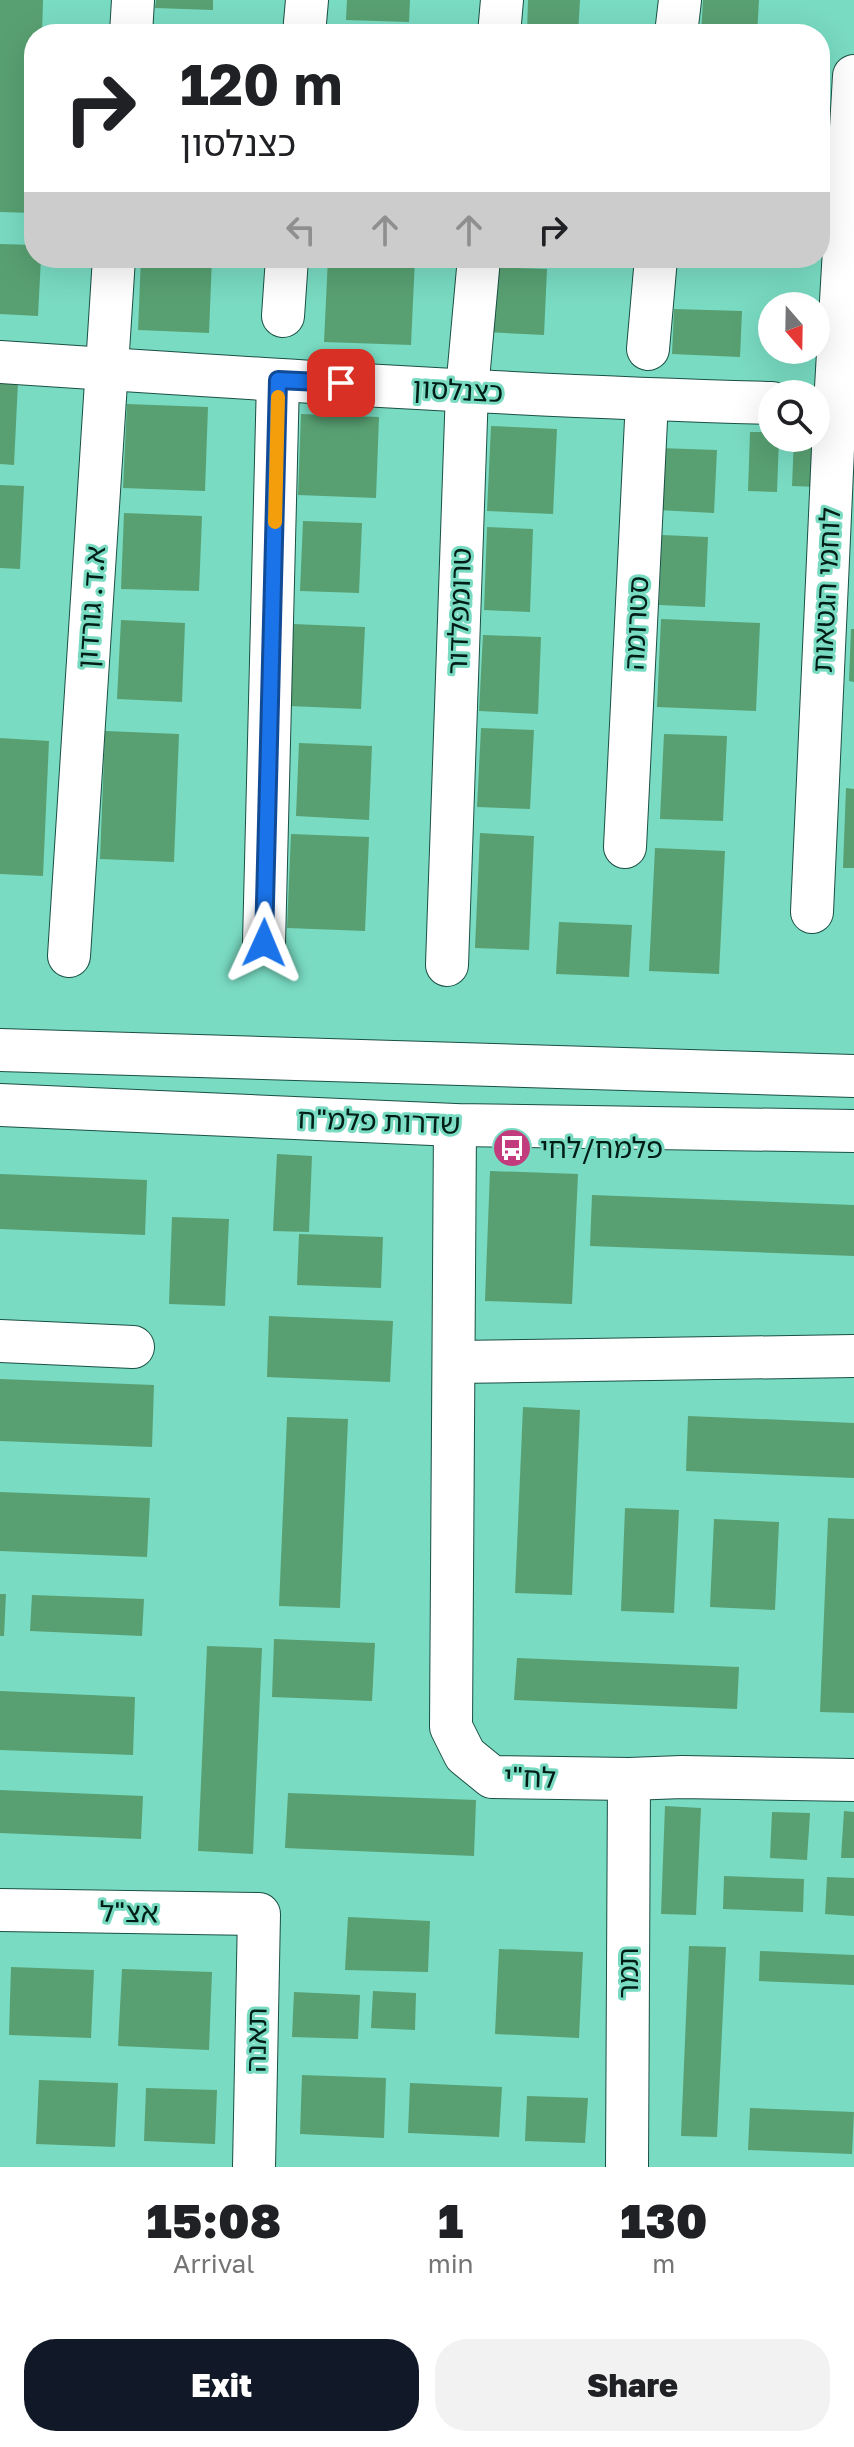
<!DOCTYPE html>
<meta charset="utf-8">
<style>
:root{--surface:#fff;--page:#f2f2f2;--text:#202124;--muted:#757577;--accent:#111827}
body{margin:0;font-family:"Golos Text","Noto Sans Hebrew",sans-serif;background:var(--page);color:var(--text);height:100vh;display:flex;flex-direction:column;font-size:30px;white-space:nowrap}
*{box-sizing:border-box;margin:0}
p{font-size:26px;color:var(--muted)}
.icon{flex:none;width:44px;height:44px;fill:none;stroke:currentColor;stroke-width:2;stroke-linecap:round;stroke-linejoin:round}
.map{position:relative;height:2167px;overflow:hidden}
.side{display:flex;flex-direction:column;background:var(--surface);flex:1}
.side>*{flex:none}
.hud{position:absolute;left:24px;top:24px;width:806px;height:244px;border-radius:32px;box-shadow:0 8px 32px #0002;background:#fff;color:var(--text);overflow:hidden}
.needle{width:52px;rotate:160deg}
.controls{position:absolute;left:758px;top:292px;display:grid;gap:16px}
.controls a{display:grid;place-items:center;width:72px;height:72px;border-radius:50%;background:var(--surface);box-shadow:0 8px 32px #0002;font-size:40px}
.pin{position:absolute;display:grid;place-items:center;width:68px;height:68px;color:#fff;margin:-34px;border-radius:16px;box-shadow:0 4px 12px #0006}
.me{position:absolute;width:88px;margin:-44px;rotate:1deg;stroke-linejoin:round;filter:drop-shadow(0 0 6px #0008)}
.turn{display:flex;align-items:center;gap:28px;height:168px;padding:0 24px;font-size:36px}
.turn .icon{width:104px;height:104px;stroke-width:2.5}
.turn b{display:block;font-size:56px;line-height:68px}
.lanes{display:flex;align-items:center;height:76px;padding:0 24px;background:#0003;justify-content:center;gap:40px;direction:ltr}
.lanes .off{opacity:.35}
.eta{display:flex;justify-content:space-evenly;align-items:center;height:136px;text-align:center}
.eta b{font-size:48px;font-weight:800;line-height:56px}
.primary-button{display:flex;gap:16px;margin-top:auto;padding:16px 24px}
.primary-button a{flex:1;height:92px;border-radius:32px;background:var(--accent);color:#fff;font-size:32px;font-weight:800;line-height:92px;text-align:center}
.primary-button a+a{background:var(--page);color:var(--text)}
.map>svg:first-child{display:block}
</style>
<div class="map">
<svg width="854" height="2167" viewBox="0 0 854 2167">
<rect width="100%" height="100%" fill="#79dbc2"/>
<g fill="#58a072">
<path d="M0,0H43L42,34H34V213L0,212Z"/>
<path d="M156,0H213V10L155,8Z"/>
<path d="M347,0H410L409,22L346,20Z"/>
<path d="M528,0H580L578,34H527Z"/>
<path d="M703,0H759L757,34H701Z"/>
<path d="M0,244L34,245V258H41L38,316L0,314Z"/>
<path d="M141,258H212L209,333L138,330Z"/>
<path d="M328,258H415L411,345L324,342Z"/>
<path d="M488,267L547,269L544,335L485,332Z"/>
<path d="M674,309L742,311L740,357L672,354Z"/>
<path d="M0,382H18L14,465L0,464Z"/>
<path d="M127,404L208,407L205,491L123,488Z"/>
<path d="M301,414L379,417L376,498L298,495Z"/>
<path d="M491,426L557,429L553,514L487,511Z"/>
<path d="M750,432H772V438H779L777,492L748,491Z"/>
<path d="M794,438H816L817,487L792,486Z"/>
<path d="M659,448L717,450L714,513L657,510Z"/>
<path d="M0,485L24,486L20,569L0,568Z"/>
<path d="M124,513L202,516L199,591L121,589Z"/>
<path d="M303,521L362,523L359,593L300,591Z"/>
<path d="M487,527L533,529L530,612L484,610Z"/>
<path d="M662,535L708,537L705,607L659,605Z"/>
<path d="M661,619L760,623L756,711L657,707Z"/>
<path d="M121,620L185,623L182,702L117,699Z"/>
<path d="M293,624L365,627L361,709L289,706Z"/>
<path d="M851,629H854V682L849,681Z"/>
<path d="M483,635L541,637L538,714L479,711Z"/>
<path d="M481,728L534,730L530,809L477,807Z"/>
<path d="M105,731L179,734L174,862L100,859Z"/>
<path d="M664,734L727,736L723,821L660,819Z"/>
<path d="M0,738L49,741L43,876L0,874Z"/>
<path d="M299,743L372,746L369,820L296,816Z"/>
<path d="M846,788L854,789V868H843Z"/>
<path d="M480,833L534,836L529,950L475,948Z"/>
<path d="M291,834L369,837L365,931L287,928Z"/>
<path d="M655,848L725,851L719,974L649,971Z"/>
<path d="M559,922L632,925L629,977L556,974Z"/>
<path d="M277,1154L312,1156L309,1232L273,1231Z"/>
<path d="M490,1171L578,1174L572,1304L485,1301Z"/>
<path d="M0,1174L147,1180L145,1235L0,1229Z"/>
<path d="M592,1195L854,1205V1256L590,1246Z"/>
<path d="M172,1217L229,1219L225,1306L169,1304Z"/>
<path d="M299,1234L383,1237L381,1288L297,1285Z"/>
<path d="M269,1316L393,1321L390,1382L267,1377Z"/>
<path d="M0,1379L154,1385L152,1447L0,1441Z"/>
<path d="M523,1407L580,1410L572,1595L515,1593Z"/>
<path d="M688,1416L854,1423V1478L686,1471Z"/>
<path d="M287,1417L348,1419L340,1608L279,1606Z"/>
<path d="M0,1492L150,1498L147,1557L0,1551Z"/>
<path d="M625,1508L679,1510L674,1613L621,1611Z"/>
<path d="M828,1518L854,1519V1713L820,1712Z"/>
<path d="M714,1519L779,1522L775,1610L710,1607Z"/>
<path d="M0,1594H6L4,1636H0Z"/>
<path d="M32,1595L144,1599L142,1636L30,1631Z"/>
<path d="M274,1639L375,1643L372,1701L272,1697Z"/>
<path d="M207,1646L262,1648L253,1854L198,1851Z"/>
<path d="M517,1658L739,1667L737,1709L514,1700Z"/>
<path d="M0,1691L135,1697L133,1755L0,1750Z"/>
<path d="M0,1790L143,1796L141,1839L0,1833Z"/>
<path d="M288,1793L476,1800L474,1856L285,1848Z"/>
<path d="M665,1806L701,1808L696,1915L661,1914Z"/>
<path d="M844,1811L854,1812V1858H841Z"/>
<path d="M772,1812L810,1813L807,1860L770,1858Z"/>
<path d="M724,1876L804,1879L803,1912L723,1909Z"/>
<path d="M827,1877L854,1878V1916L825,1914Z"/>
<path d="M348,1917L430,1921L428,1972L345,1970Z"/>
<path d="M689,1946L726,1947L717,2137L681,2136Z"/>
<path d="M499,1949L583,1952L579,2038L495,2034Z"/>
<path d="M760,1951L854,1955V1985L759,1981Z"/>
<path d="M11,1967L94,1970L91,2038L9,2035Z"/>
<path d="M122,1969L212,1972L209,2050L118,2046Z"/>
<path d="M373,1991L416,1993L415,2030L371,2028Z"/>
<path d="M294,1992L360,1995L358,2039L292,2037Z"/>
<path d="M302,2075L386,2078L384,2138L300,2134Z"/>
<path d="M39,2080L118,2083L115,2147L36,2144Z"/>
<path d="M410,2083L502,2087L499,2137L408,2133Z"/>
<path d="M146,2088L217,2090L215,2144L144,2141Z"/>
<path d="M527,2096L588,2098L585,2143L525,2141Z"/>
<path d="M750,2108L854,2112L852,2154L748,2150Z"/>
</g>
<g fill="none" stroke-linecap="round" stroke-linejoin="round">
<g stroke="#1b5044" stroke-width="44">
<g id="minor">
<path d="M131,34L133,0"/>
<path d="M304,34L307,0"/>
<path d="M499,34L502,0"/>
<path d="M676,34L680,0"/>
<path d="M283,316L287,258"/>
<path d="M648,349L656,258"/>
<path d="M0,362C257,379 514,396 772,403"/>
<path d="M625,847L647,400"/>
<path d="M812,912L835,405L854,76"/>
<path d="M264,943L278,380"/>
<path d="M69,956L114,258"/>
<path d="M447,965L467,390L479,258"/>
<path d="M0,1050L854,1076"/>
<path d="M0,1105L455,1125L854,1131"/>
<path d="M455,1125L451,1727L465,1755L492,1777L629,1779L682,1777L854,1780"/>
<path d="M0,1341L133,1347"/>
<path d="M454,1362L854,1356"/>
<path d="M0,1910L259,1914L254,2167"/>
<path d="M627,2167L629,1779"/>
</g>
</g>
<use href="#minor" stroke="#fff" stroke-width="42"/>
</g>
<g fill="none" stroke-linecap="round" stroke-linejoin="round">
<g stroke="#114b97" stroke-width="20">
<path id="route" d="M264,943L278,380L341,383"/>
</g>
<use href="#route" stroke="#1a73e8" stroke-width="14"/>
<path stroke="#f59e0b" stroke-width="14" d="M275,522L278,397"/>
</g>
<defs>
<g id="bus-disc" transform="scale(2)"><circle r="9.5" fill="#c23c7d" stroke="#79dbc2"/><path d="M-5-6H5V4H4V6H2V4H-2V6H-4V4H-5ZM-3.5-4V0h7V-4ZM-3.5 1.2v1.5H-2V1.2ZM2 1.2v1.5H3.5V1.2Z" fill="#fff"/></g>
</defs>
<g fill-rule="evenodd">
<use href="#bus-disc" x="512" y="1148"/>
</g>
<g text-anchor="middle" stroke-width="6" stroke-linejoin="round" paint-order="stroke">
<g font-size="28" fill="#001d16" stroke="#79dbc2">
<text transform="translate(458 390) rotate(3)" y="10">כצנלסון</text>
<text transform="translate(826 590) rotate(-87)" y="10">לוחמי הגטאות</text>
<text transform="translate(91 607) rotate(-86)" y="10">א.ד. גורדון</text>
<text transform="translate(459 611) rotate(-88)" y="10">טרומפלדור</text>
<text transform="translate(636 623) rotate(-87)" y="10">סטרומה</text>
<text transform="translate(379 1121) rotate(2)" y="10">שדרות פלמ"ח</text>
<text transform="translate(530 1777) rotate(2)" y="10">לח"י</text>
<text transform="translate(129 1912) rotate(1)" y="10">אצ"ל</text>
<text transform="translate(628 1973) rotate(-90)" y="10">תמר</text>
<text transform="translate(256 2040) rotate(-89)" y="10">תאנה</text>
</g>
<g font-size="28" fill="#001d16" stroke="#79dbc2" text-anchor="start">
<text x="540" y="1158">פלמח/לחי</text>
</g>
</g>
</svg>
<div class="controls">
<a><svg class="needle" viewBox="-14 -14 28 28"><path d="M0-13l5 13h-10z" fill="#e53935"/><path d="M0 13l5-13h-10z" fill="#757577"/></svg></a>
<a><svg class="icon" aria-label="search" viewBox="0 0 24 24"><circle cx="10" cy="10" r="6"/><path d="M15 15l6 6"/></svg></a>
</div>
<div class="pin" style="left:341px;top:383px;background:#d93025"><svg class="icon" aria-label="arrive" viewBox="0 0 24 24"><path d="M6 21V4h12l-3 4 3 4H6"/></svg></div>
<svg class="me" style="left:264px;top:943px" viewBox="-20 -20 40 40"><path d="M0-17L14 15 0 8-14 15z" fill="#1a73e8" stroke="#fff" stroke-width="4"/></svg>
<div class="hud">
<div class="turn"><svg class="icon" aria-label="right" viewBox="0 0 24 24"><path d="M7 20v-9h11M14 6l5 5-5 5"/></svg><div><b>120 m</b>כצנלסון</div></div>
<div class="lanes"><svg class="icon off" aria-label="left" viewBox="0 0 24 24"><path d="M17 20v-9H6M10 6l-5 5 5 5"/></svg><svg class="icon off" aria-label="ahead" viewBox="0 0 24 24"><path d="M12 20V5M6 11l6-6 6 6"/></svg><svg class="icon off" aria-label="ahead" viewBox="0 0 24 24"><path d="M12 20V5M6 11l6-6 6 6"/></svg><svg class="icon" aria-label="right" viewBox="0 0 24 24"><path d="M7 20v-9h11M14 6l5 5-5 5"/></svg></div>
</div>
</div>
<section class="side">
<div class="eta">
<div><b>15:08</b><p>Arrival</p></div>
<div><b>1</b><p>min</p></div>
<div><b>130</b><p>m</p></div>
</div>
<div class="primary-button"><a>Exit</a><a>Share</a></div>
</section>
